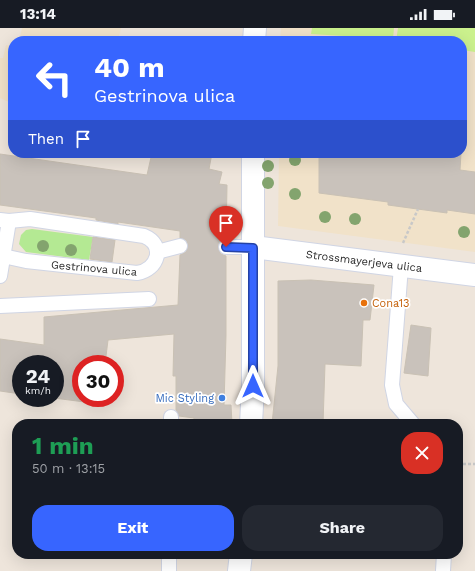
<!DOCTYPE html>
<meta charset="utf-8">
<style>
:root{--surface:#171b24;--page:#242831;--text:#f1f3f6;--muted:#9ea1a6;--accent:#3765ff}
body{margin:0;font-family:"Work Sans",sans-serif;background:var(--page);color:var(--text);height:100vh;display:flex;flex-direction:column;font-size:15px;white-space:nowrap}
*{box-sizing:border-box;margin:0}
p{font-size:13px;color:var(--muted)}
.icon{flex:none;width:22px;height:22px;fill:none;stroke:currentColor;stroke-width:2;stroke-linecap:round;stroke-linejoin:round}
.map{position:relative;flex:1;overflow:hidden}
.side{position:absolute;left:12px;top:391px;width:451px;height:140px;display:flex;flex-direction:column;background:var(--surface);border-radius:16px;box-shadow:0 4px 16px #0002}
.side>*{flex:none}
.hud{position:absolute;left:8px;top:8px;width:459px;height:122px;border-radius:16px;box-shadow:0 4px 16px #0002;background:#3765ff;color:#fff;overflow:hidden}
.speed{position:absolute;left:12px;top:327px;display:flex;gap:8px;font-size:20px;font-weight:700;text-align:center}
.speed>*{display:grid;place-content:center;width:52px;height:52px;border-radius:50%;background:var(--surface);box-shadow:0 4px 16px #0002;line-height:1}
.speed small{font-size:10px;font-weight:400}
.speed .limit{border:6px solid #d22;background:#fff;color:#111}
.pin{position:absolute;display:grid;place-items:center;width:34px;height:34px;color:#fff;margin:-41px -17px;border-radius:50% 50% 50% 0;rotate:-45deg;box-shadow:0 0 4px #0007}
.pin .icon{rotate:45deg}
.me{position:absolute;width:44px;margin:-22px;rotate:0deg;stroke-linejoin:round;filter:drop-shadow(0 0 3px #0008)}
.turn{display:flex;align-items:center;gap:14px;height:84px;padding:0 20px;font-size:18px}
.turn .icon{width:52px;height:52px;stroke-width:2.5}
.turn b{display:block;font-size:28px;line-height:34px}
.then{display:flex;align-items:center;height:38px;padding:0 20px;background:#0003;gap:8px;font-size:15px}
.round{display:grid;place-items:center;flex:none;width:42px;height:42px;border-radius:16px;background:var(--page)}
.overview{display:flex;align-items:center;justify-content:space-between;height:68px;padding:0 20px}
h1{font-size:24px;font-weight:700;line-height:30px;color:#1e9e55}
.action{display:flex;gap:8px;margin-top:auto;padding:8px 20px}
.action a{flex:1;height:46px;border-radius:16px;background:var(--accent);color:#fff;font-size:16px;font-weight:700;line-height:46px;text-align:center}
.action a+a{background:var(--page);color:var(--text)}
.status{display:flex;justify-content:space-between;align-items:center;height:28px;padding:0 20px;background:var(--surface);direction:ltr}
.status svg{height:11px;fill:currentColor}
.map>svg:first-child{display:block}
</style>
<div class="status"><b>13:14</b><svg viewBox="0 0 49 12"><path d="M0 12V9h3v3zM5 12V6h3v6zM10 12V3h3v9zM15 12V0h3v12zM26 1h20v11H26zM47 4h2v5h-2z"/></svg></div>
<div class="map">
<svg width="475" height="543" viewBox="0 0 475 543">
<rect width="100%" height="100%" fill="#eee5db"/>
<g fill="#f1e2c9">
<path d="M22,0H121L118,13H19Z"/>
<path d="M281,0H475V224L278,198L279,125H462V13H280Z"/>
<path d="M6,17L13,18V76L0,70V30H3Z"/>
</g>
<path fill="#b4e993" d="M32,201L93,209L89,232L26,224L19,216L21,207L26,202Z"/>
<g fill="#cbf18d">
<path d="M312,0H394L393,11L311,6Z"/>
<path d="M398,0H475V24L462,22V13H396Z"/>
</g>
<g fill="#c9c2bb" stroke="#c9c1b4">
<path d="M152,125H212L209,141L222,144L219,156L227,157L226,211L219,214L218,219L221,226L226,228V307L224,377H231L232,396H194V390L179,388L176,382V348H173L174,306L108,312L105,336H81V370H100V376L54,370L55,336H21V366L0,363V311L44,317V289L178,277L180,227L186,224L188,216L186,212L180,210V203L118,194V196L96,192V190L0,177V126L147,147Z"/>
<path d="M319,125H461L460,142L475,144V186L447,182V185L388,177V174L319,165Z"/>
<path d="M93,209L115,212L112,234L90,231Z"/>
<path d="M311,252L374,257L370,292H363L361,338L325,336L323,396H272L278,338V253Z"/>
<path d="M411,297L431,300L428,348L404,345Z"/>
</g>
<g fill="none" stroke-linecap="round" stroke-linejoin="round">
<g stroke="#d0d5e4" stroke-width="16">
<g id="lane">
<path d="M0,192L9,193L30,191L144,208C166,217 158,242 137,245L26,233L3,228"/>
<path d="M226,219H253"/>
<path d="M157,224L180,218"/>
<path d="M401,238L392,357L396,376L413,396"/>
<path d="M0,248L9,193"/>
<path d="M0,278L149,271"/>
<path d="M171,396V389"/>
<path d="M169,543V526"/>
<path d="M443,543L444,526"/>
</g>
</g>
<g stroke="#d0d5e4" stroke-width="24">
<g id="street">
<path d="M254,13L255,0"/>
<path d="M253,219L475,247"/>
<path d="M251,396L253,358V125"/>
<path d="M239,543L241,526"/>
</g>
</g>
<g stroke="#c8c8c8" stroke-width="2.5" stroke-dasharray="3 2" stroke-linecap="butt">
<path d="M403,215L418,181"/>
<path d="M458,436H475"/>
</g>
<use href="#lane" stroke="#fff" stroke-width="14"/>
<use href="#street" stroke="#fff" stroke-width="22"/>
</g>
<g fill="#83a46e">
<circle cx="295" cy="132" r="6"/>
<circle cx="268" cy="138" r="6"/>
<circle cx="268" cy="155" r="6"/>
<circle cx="295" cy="166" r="6"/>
<circle cx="325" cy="189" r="6"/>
<circle cx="355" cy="191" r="6"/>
<circle cx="464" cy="204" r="6"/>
<circle cx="43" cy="218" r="6"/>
<circle cx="71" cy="222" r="6"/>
</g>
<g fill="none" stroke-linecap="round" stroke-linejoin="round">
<g stroke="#2442a6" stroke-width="10">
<path id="route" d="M226,219L253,220V358"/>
</g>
<use href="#route" stroke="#3765ff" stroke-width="7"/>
</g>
<circle fill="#e8710a" stroke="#fff" stroke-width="1.5" cx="364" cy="275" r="4"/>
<circle fill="#3f7fe0" stroke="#fff" stroke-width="1.5" cx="222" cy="370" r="4"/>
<g text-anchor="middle" stroke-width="3.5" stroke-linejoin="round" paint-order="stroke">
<g font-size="11" fill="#2a2a2a" stroke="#fff">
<text transform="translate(364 233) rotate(7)" y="4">Strossmayerjeva ulica</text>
<text transform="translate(94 240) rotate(5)" y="4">Gestrinova ulica</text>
</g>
<g font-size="11" fill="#c56008" stroke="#fff" text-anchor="start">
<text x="372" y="279">Cona13</text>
</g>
<g font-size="11" fill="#366cbe" stroke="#fff" text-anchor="end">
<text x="214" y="374">Mic Styling</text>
</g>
</g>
</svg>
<div class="speed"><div>24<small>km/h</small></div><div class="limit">30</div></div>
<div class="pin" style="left:226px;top:219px;background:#d93025"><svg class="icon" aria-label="arrive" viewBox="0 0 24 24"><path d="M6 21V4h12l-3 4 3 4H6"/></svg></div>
<svg class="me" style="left:253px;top:358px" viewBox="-20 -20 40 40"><path d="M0-17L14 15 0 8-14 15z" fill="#3765ff" stroke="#fff" stroke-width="4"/></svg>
<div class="hud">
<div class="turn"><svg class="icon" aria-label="left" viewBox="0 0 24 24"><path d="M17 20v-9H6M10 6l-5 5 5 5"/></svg><div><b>40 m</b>Gestrinova ulica</div></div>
<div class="then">Then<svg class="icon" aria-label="arrive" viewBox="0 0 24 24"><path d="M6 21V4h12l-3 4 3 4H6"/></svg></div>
</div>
<section class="side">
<div class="overview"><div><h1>1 min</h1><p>50 m · 13:15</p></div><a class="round" style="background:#d93025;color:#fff"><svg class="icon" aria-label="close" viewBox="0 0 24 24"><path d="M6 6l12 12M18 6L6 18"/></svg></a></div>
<div class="action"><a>Exit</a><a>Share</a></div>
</section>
</div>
